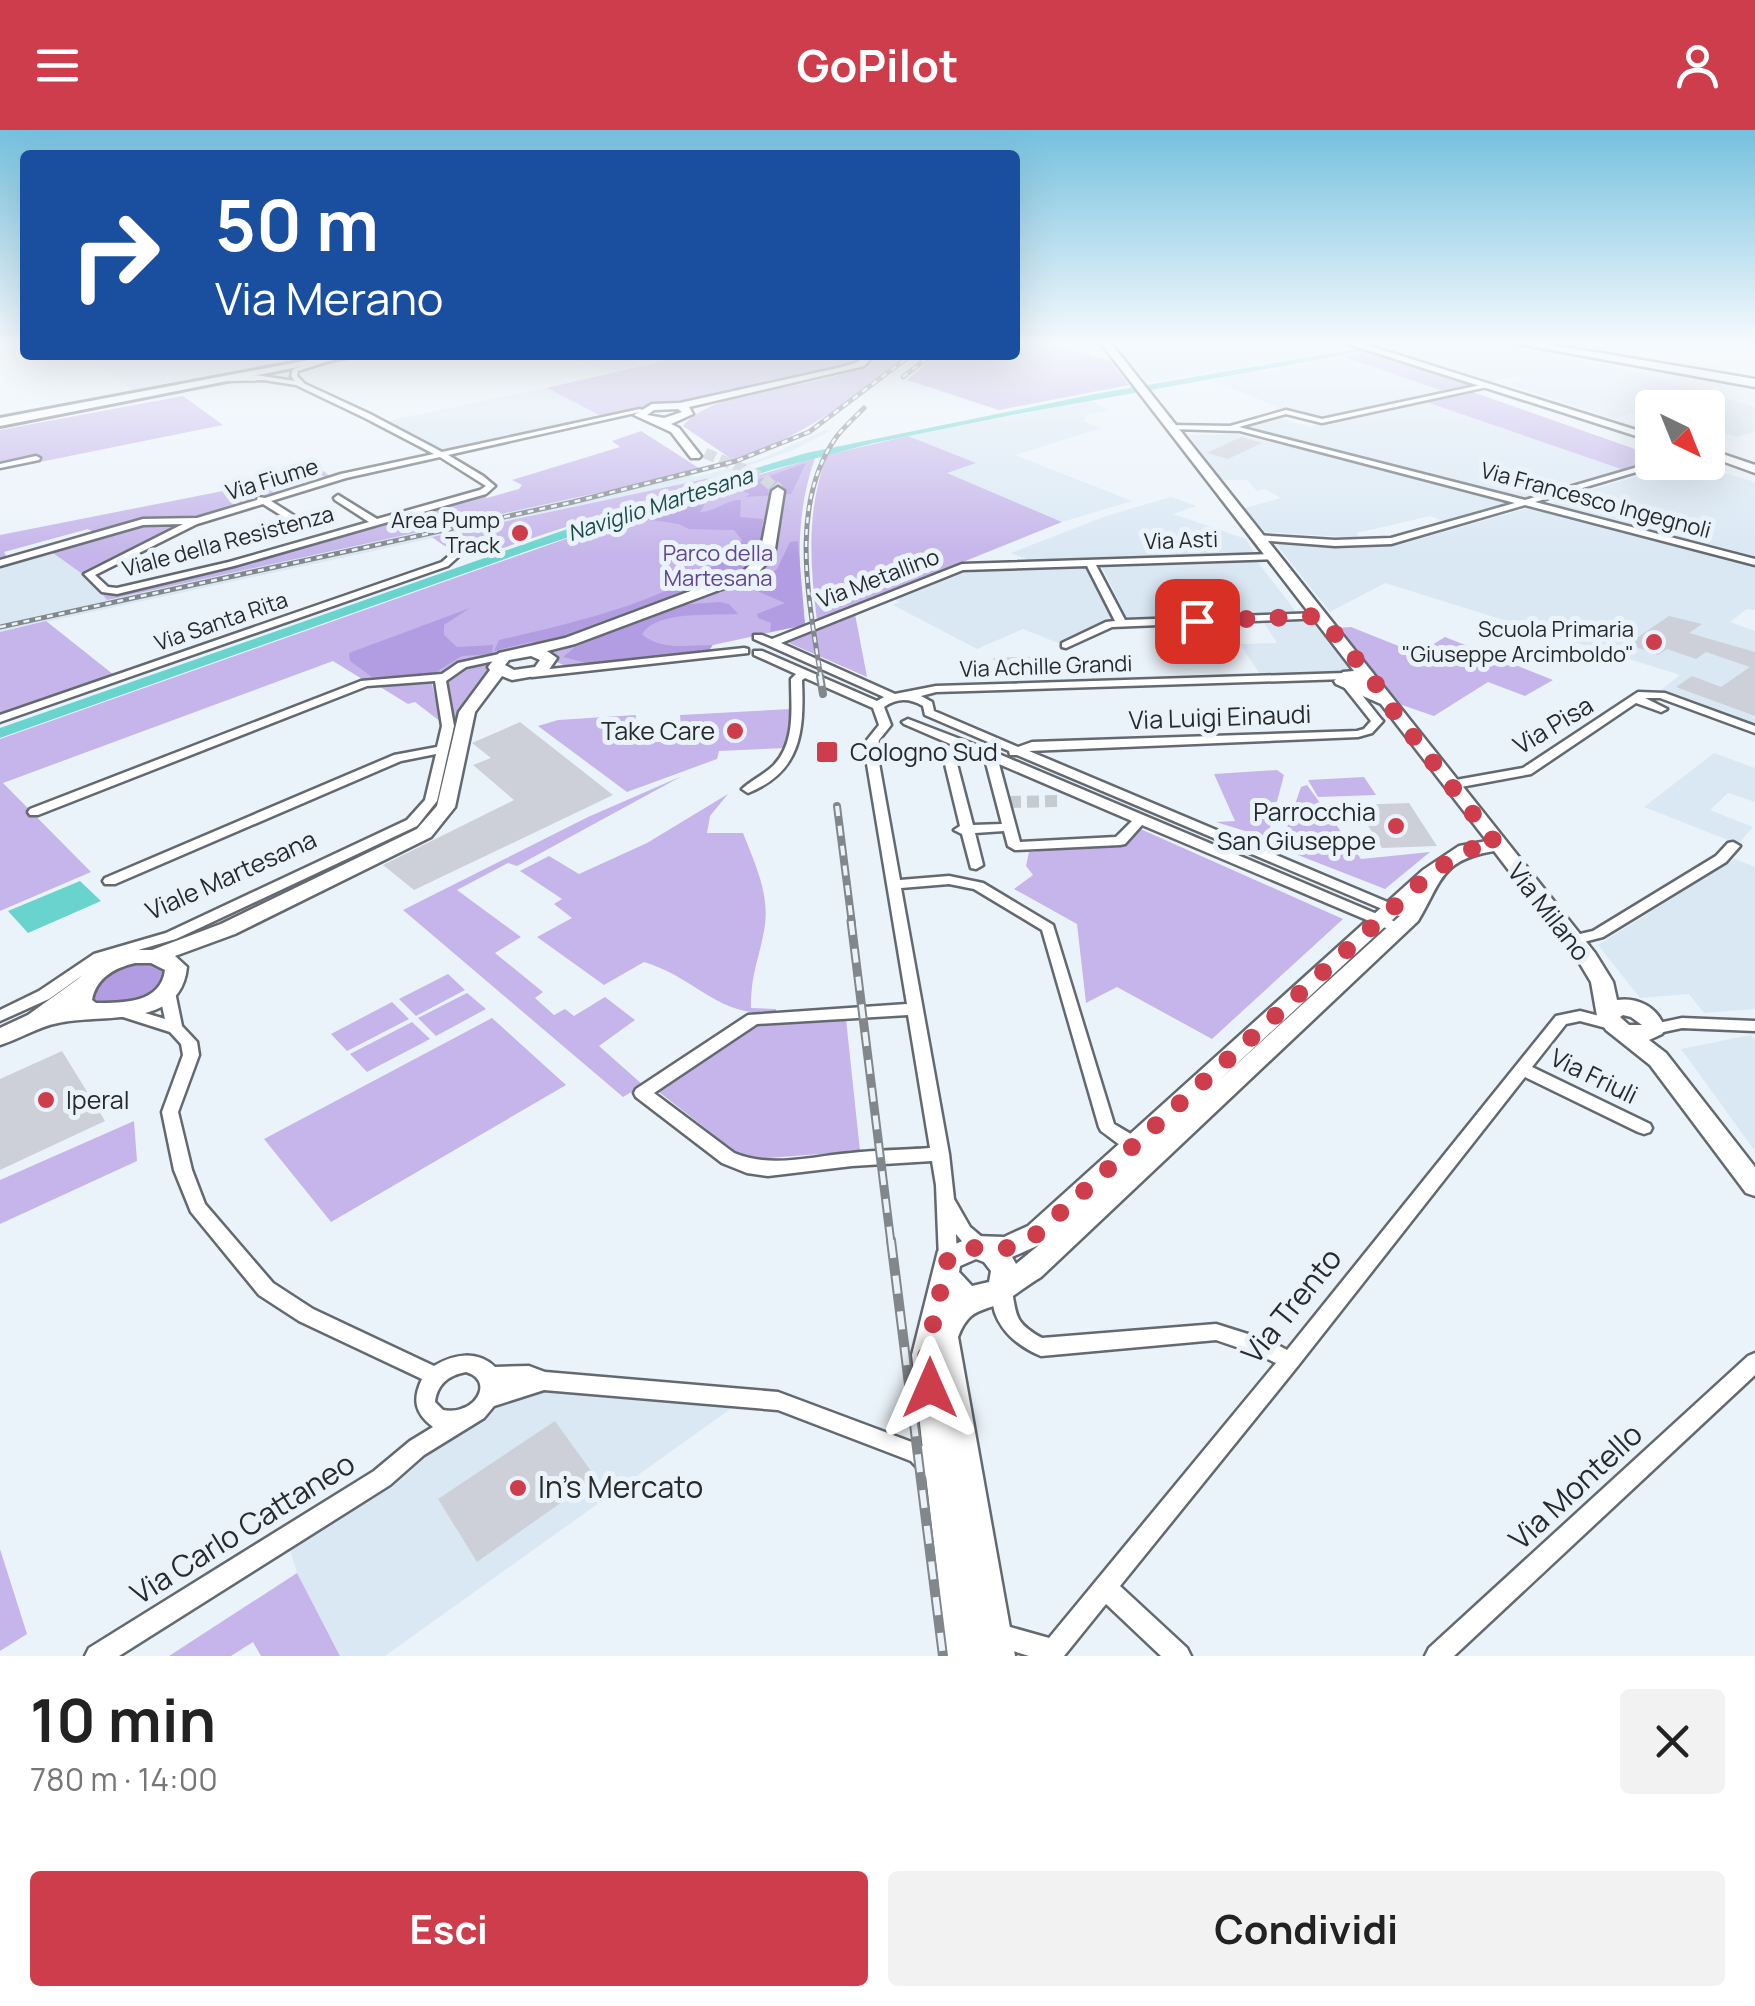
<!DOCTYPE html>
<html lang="it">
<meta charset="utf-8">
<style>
:root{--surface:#fff;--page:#f2f2f2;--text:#222;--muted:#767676;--accent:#cd3d4b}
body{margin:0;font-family:Manrope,sans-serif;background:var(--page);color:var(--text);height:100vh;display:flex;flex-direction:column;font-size:38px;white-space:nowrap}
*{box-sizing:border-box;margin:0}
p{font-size:32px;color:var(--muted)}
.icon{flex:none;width:55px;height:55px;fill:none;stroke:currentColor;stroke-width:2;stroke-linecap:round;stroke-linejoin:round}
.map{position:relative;height:1526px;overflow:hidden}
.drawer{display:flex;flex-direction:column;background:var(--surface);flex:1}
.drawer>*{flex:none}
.banner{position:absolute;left:20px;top:20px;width:1000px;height:210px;border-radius:10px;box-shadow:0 10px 40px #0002;background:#1a4fa0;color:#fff;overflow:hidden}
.needle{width:65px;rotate:137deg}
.controls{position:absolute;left:1635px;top:260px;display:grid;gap:20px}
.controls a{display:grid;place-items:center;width:90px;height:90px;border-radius:10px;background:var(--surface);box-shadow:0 10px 40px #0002;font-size:50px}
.pin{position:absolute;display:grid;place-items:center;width:85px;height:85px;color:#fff;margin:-42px;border-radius:20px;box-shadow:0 5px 15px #0006}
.me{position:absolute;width:110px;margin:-55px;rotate:0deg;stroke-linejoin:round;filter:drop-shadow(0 0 8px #0008)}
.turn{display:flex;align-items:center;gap:35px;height:210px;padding:0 30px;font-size:45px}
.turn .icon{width:130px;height:130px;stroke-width:2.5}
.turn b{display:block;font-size:70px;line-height:85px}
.round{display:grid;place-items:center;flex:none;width:105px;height:105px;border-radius:10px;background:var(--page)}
.overview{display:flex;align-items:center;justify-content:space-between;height:170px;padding:0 30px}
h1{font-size:60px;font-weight:700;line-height:75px}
.action{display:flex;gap:20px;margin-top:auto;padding:20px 30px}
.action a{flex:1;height:115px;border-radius:10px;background:var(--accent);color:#fff;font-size:40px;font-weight:700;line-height:115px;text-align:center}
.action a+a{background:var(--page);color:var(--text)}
header{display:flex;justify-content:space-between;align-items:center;height:130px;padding:0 30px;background:var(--accent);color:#fff;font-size:45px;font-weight:700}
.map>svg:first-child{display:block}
</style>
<header><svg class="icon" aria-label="menu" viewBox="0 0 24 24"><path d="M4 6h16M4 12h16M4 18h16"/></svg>GoPilot<svg class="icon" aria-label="person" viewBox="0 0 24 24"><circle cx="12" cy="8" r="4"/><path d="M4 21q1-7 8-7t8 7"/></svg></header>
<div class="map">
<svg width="1755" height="1526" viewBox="0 0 1755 1526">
<rect width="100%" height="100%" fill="#ebf3fa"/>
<g fill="#dae8f4">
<path d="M1113,212H1327L1348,219L1151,252L1146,251Z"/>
<path d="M1420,212H1478L1631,240L1755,277V302L1738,307L1708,298V278H1652L1613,289L1508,254L1525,250L1517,246L1492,252L1390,219Z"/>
<path d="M144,225H349L140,265L94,233Z"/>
<path d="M567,225H689L609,242Z"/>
<path d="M1344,227L1452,264L1425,272L1624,340L1522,369L1243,297L1274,287L1311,297L1319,294L1211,250Z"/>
<path d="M547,258L609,290L441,325L377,293Z"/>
<path d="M1090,271L1110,280L1083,286L1086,288L1083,291L1101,298L1015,325L1132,371L1062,392L946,343L974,333L908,306Z"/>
<path d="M825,300L831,301L791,321L719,346L0,502V436L53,423L81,443L107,469L687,343L694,347L709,344L763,328Z"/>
<path d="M1237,304L1506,369L1511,374L1443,391L1430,386L1357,403L1359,408L1265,402L1245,378L1281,368L1265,359L1257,361L1247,350H1221L1189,305Z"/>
<path d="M1687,332L1755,352V429L1556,376L1552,371Z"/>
<path d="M1171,367L1196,376L1173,384L1246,409L1255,424L1037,433L1011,423L1106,386Z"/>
<path d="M1529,378L1755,438V480L1747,479L1730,492L1755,501V595L1661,560L1680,545L1385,453L1330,482L1276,414L1398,415Z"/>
<path d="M1256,430L1297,483L1129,492L1102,437Z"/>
<path d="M1089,437L1119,492L1058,513L1023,499L977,519L893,475L900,472L894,469L960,443Z"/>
<path d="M1319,487L1356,535L1351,542L1324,547L1263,549L1240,514L1277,513L1262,490Z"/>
<path d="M1714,623L1755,638V672L1728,663L1710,680L1753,697L1738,714L1644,677Z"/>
<path d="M1735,729L1755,737V879L1704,883L1689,864L1640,868L1598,815Z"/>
<path d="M1751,905L1755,910V1021L1681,919Z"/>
<path d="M518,1258L730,1265L729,1280L385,1526H340L297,1443L286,1406Z"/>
</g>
<g fill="#c5b5ea">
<path d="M1015,212H1036L1110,231L1129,255L999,280L907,250L937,225H1015Z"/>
<path d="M1368,221L1474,255L1443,261L1344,227Z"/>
<path d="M689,225H865L846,237L680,273L652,274L607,289L547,258Z"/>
<path d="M873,225H909C848,271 806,306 733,330L683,296C719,251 845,263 873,225Z"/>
<path d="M1470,261L1652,325L1655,333L1624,340L1423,271Z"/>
<path d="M183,266L223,295L40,332L35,327L0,334V300Z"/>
<path d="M641,301L702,340L107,470L102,464L233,436L480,365L487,368L519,359L522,355L512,350L620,317L612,311Z"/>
<path d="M908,306L976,333L947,343L1062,392L817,491C810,434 806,380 827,325Z"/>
<path d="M815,328C795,385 798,437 805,495L713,515L709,521L566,536L528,520L472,534L496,537L472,572L441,686L397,714L387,706L421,685L448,596L442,548L362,549L333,531L3,653L91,742L0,781V609L670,372Z"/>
<path d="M324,341L329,346L327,348L319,344L273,356L279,361L197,388H147L95,403L88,399L4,422L7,427L0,429V405Z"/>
<path d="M719,346L491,422C465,426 452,423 432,407Z"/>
<path d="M162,393L171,397L168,402L81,443L53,423L139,395Z"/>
<path d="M855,484L867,547L780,509Z"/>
<path d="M46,491L114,545L0,585V502Z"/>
<path d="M1351,497L1441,533L1456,525L1432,515L1445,507L1553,550L1525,566L1488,552L1434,586L1396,573L1337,498Z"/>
<path d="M432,554L441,592L415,572L408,574L377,555Z"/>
<path d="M791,579L786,618L719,621L717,629L627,662L538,596L558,590L636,585L632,613L682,611L680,585Z"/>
<path d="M1277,640L1284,645L1268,705L1261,706L1216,692L1235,691L1214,644Z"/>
<path d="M682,646L517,736L508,733L457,760L521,807L495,823L543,862L535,868L554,885L565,879L574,886L605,867L635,890L599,916L643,955L623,967L403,780L588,687Z"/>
<path d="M1364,647L1376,665L1318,667L1308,650Z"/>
<path d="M1307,655L1361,729L1430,722L1385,759L1280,718L1301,657Z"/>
<path d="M728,664L710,686L707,703H743C755,734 771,766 764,801C758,833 751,843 751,878L776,879V883C716,887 697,848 644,832L604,855L537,807L572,788L554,774L562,769L520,741L549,726L579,744L647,713Z"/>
<path d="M1136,697L1343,789L1212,909L1117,857L1086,873L1077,794L1014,759L1033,745L1026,736L1029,722L1115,713Z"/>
<path d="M448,844L465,860L416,886L399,869Z"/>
<path d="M467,863L486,879L436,906L418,888Z"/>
<path d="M392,872L409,889L347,921L331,904Z"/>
<path d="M492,888L566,955L331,1092L264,1009Z"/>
<path d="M846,889L860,1021L754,1029L736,1022L655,959L754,893Z"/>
<path d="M412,892L430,909L367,942L350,924Z"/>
<path d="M134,991L137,1031L0,1094V1050Z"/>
<path d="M0,1419L27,1504L0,1521Z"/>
<path d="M297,1443L340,1526H261L253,1512L231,1526H169Z"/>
</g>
<g fill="#b39de2">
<path d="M806,333L791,364L745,367L750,364L744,362L749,353Z"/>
<path d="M709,367L700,382C716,382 724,370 741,370L740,387L763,389L761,420L738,444L547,514L531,512L494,521L499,510C569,494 696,466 742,410L734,400L689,399L679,394L644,389Z"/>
<path d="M798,411L805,495L770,502L771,493L758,488L757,484L785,473L750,458L777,439L790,412Z"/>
<path d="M720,472L729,474L738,484C712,486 657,480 642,504C660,521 689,515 712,515L709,521L591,534L563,527L575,517L677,475Z"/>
<path d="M470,478L444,495V505L457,517L493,515L492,524L462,526L433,544L372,547L350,531L349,523Z"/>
<path d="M153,833L160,837L165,849C150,867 106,892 91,864C107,842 124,831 153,833Z"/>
</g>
<g fill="#69d4ce">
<path d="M1396,212H1416L1012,285L874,313L771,340L533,419L0,608V598L650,370L806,323L1095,264Z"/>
<path d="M80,751L101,771L28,803L8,781Z"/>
</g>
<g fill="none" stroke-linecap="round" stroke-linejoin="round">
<path stroke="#69d4ce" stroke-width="2.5" d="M1489,259L1652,311"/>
</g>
<g fill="#cdd0d9">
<path d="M1241,307L1262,313L1228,329L1207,323Z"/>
<path d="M1669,486L1702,494L1689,503L1755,522V586L1676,557L1692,546L1721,557L1750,537L1706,522L1696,529L1667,519L1658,525L1628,514Z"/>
<path d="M1050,526L1057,544L1000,546L993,528Z"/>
<path d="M520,592L613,665L414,760L383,735L514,670L473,635L491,628L472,613Z"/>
<path d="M1409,673L1437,716L1382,718L1355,675Z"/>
<path d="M62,921L105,991L0,1040V949Z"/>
<path d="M555,1291L596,1348L477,1432L438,1369Z"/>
</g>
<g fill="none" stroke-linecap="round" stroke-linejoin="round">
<path stroke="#c4cbd1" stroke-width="12" stroke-dasharray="12 6" stroke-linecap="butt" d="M1009,672L1058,671"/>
<path stroke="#c4cbd1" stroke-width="11" stroke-dasharray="11 5" stroke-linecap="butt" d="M705,323L762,347L776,359"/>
<path stroke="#c4cbd1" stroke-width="14" stroke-dasharray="14 8" stroke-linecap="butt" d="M773,356L778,361"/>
<g stroke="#63696f" stroke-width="5">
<g id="street">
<path d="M327,229L332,230L298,241L297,246L305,254L370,284L442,322L640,279L644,281L448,325L483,346L495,356L486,364L234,436L117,464L102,462L84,444L183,394L143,395L0,436V430L143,389L197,388L257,370L258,367L265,368L341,344L434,324L365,288L296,255L264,250L229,251L226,249L255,245L295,251L291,246L293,239ZM440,327L486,356L480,360L377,389L338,365L334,368L335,370L369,392L229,432L117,458L108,457L95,445L197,394L263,374L295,394H301V390L271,371L346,348Z"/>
<path d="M1485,254L1487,257L1322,293L1286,284L1239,297L1525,370L1655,332H1670L1535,372L1755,429V435L1525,375L1391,414L1335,416L1257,410L1252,407L1254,405L1335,410L1391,408L1515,373L1240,301L1172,299L1168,297L1172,295L1230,296L1286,280L1322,289Z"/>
<path d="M36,326L40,328L39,330L0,338V334Z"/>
<path d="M1273,424L1278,427L1276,429L1096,435L1125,490L1320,483L1324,484V488L1112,497L1066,518L1062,517V513L1106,492L1115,491L1087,436L963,440L781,513L895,564L936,556L1345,543L1350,546L1345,549L936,562L921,566L932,572L934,581L1018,617L1032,612L1357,601L1364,599L1371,591L1344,557L1350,554L1354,555L1381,589L1383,591L1372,603L1358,607L1029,621L1404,779L1406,782L1404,785L1399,786L1017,625H1010L1009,621L925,585L923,576C909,568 897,568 884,577L891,595L879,610L877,622L900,750L949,746L983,753L1053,795L1114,994L1141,1010L1144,1015L1141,1020C1127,1024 1113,1009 1101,1001L1099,997L1042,800L974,759L949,754L901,758L949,1024L954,1069L970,1097L989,1113L991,1118L989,1123C975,1128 964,1114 956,1104L957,1129L955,1134L948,1137L941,1134L939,1129L936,1055L932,1031L852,1036L768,1046L747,1043L722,1033L636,967L634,963L636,959L748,885L907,874L865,622L867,610L879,595L873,578L805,548L802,550C804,601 802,641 748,663L742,659C752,650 765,644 774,635C796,612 791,577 791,549L796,544L754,525V521H762L877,571L884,567L754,509V505H762L772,509L962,434ZM908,885L930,1018C904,1020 877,1020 851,1023C812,1026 772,1039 734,1023L654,963L757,894Z"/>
<path d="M450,425L458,427L448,436L0,592V585L442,432Z"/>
<path d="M744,518L748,519V523L532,547L527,544L532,541Z"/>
<path d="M504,523L509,526L508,528L466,537L446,551L454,596L437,671L417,696L176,809L104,830L49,869L0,891V880L39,861L94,824L166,803L407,690L425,670L436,624L401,631L115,754H105L103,751L105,748L394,625L437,617L442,596L435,551L367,556L38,685H30L28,682L30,679L361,551L442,544L458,533Z"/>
<path d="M1638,562L1665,563L1755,596V603L1660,568H1645L1667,579L1661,582L1636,573L1531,644L1450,659L1444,655L1450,651L1523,638Z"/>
<path d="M908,589L994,622L1403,795L1405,798L1398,802L1393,801L1142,695L1125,714L1120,715L1015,720L1008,716L1004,701L975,703L983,735L976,739L971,738L962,704L954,700L960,696L944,630L950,626L956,630L973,695L1002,694L985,629L904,594L902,592ZM999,634L1132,691L1116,707L1020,712Z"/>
<path d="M1733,712L1740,716L1726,732L1603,807L1572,815L1565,810L1567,807L1593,801L1716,726L1728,713Z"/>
<path d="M167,857L175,862L182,896L197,912L199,925L178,982L192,1040L205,1074L273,1153L313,1179L434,1236C454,1224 477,1220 495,1237L529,1236L545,1242L778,1262L925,1317L945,1336L948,1343L945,1350L937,1353L929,1350L911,1331L778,1280L544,1260L494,1276L484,1288L424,1325L390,1355L119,1526H85L89,1518L374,1341L410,1311L433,1297C415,1283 412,1270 422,1249L299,1191L259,1165L191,1082L174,1040L162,982L183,925L181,914L170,902L120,886L117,882L120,878L125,877L165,889L159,862ZM466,1242C490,1249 481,1273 461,1279C455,1281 449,1281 443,1280L435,1272C437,1254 449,1245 466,1242Z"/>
<path d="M1580,881L1619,891L1622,895L1619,899L1614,900L1580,891L1566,894L1532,937L1650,994L1652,998L1650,1002L1644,1004L1638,1002L1525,947L1297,1237L1120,1456L1187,1518L1191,1526H1161L1106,1474L1064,1526H1029L988,1513L984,1505L988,1497L996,1493L1049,1508L1276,1233L1257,1224L1216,1210L1041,1226C1011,1214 984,1186 995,1152L1002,1150L1009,1152C1019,1182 1009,1190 1042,1208L1216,1194L1270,1211L1287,1220L1556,886Z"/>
<path d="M1682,888L1755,891V901L1682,898L1654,904L1649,903L1646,899L1649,895Z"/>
<path d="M1755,1223V1245L1454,1526H1425L1429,1518L1748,1226Z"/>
</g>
</g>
<g stroke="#63696f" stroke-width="5">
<g id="secondary">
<path d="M1100,212H1110L1595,823L1613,852L1617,870C1638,867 1658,877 1665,899L1662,904L1649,910L1666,923L1755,1037V1066L1746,1063L1650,935L1606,900L1597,886L1591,852L1579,832L1494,721C1440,730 1442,751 1418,791L1041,1147C1029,1154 1018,1163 1007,1170C983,1183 970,1176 958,1207L1015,1526H947L912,1225L938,1121L975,1106L1004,1107L1028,1096L1423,740L1459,716L1487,711L1381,574L1336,554L1334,551L1343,542L1354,541ZM1405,778L1402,784L1217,952ZM1623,885L1631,887L1642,895H1629L1620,887ZM1039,1115L1016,1134L1012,1127ZM976,1129L984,1132L991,1141L989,1152L972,1156L959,1142L960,1136Z"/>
<path d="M1342,212H1357L1652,305V311Z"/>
<path d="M864,225H874L864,236L689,277L693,284L671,294L679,298L701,326L699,328H691L671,302L634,285L652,274L680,273L842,237L858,232ZM678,279L682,282L664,288L647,285L654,280Z"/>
<path d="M1708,319L1755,335V343L1708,326Z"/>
<path d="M778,357L784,361L774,425L754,447L575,514L547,521L557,528L546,544L512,550L502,546L475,582L455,677L431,707L235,804L175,826L187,837C181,900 102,883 58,893C37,897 20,909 0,915V898L28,885L78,849L96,832L135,820H152L221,794L417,699L437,676L459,582L490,540L488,537L499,523L565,508L744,441L760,424L772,361ZM531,526L540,530L535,537L514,540L505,535L509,530ZM135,833H151L165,840C161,873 124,873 96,873L92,870C96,848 114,838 135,833Z"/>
</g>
</g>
<g stroke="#63696f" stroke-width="6">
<path id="primary" d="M336,225H358L0,296V288Z"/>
</g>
<g stroke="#63696f" stroke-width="5">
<path id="highway" d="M1507,212H1535L1755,249V257Z"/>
</g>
<use href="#street" fill="#fff" fill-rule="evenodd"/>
<use href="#secondary" fill="#fff" fill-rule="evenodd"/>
<use href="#primary" fill="#fff" fill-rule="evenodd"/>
<use href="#highway" fill="#fff" fill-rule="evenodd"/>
<g stroke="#82878b" stroke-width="5">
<g id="rail-far3">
<path d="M903,247L931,225"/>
<path d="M0,497L573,372L736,331L809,302L911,225"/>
<path d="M821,548C809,471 788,374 837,306C845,296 855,287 864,278"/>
</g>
</g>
<g stroke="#82878b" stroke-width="8">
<g id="rail-far2">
<path d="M820,546L823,564"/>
<path d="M837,676L852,794"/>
</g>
</g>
<g stroke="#82878b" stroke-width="9">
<path id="rail-far1" d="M851,791L891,1113"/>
</g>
<g stroke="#82878b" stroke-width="10">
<path id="rail" d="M891,1110L943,1526"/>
</g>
<use href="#rail-far3" stroke="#ebf3fa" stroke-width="2.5" stroke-dasharray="6" stroke-linecap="butt"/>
<use href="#rail-far2" stroke="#ebf3fa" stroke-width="4" stroke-dasharray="10" stroke-linecap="butt"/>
<use href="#rail-far1" stroke="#ebf3fa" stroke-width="5" stroke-dasharray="14" stroke-linecap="butt"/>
<use href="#rail" stroke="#ebf3fa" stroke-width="6" stroke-dasharray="18" stroke-linecap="butt"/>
</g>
<linearGradient id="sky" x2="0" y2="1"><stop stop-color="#75c1de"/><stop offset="0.5" stop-color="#f6fafd"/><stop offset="1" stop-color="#f6fafd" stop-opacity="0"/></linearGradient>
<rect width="1755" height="426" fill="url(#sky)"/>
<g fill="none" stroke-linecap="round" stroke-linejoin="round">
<path stroke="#cd3d4b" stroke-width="18" stroke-dasharray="0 32.4" d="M930,1258L926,1225L948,1128L964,1118H1007L1037,1104L1430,744L1466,720L1497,715L1385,570L1374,551L1320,486L1197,491"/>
</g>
<g fill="#cd3d4b" stroke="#ebf3fa" stroke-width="4">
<circle cx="520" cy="403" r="10"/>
<circle cx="1654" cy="512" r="10"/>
<circle cx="735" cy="601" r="10"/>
<rect x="815" y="610" width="24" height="24" rx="5"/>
<circle cx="1396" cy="696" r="10"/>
<circle cx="46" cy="970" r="10"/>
<circle cx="518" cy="1358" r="10"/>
</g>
<g text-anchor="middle" stroke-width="10" stroke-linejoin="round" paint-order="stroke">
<g font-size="22" fill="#282b2d" stroke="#ebf3fa">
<text transform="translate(272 349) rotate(-17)" y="8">Via Fiume</text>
<text transform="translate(1596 370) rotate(15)" y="8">Via Francesco Ingegnoli</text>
<text transform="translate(1181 410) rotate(-2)" y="8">Via Asti</text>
<text transform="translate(228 411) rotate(-15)" y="8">Viale della Resistenza</text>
<text transform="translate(878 448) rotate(-21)" y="8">Via Metallino</text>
<text transform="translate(221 491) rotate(-19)" y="8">Via Santa Rita</text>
<text transform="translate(1046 536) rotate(-2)" y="8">Via Achille Grandi</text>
</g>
<g font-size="22" font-style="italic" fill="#1b4b49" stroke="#ebf3fa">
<text transform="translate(660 374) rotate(-18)" y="8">Naviglio Martesana</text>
</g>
<g font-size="22" fill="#282b2d" stroke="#ebf3fa" text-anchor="end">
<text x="500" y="398">Area Pump<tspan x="500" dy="25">Track</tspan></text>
<text x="1634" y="507">Scuola Primaria<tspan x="1634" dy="25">"Giuseppe Arcimboldo"</tspan></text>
</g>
<g font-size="22" fill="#624394" stroke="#ebf3fa">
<text x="718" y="431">Parco della<tspan x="718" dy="25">Martesana</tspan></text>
</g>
<g font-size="25" fill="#282b2d" stroke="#ebf3fa">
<text transform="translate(1220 587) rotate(-2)" y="9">Via Luigi Einaudi</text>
<text transform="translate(1553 595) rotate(-31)" y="9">Via Pisa</text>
<text transform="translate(231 745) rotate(-24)" y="9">Viale Martesana</text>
<text transform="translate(1549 782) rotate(52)" y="9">Via Milano</text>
<text transform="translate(1594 946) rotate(26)" y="9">Via Friuli</text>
</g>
<g font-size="25" fill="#282b2d" stroke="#ebf3fa" text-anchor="end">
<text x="715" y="610">Take Care</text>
<text x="850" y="631" text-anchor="start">Cologno Sud</text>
<text x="1376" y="691">Parrocchia<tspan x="1376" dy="29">San Giuseppe</tspan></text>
<text x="66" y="979" text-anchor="start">Iperal</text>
</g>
<g font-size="30" fill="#282b2d" stroke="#ebf3fa">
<text transform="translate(1292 1176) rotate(-51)" y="10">Via Trento</text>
<text transform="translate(1576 1357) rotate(-43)" y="10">Via Montello</text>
<text transform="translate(243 1399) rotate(-32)" y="10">Via Carlo Cattaneo</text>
</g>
<g font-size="30" fill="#282b2d" stroke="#ebf3fa" text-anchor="start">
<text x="538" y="1368">In's Mercato</text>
</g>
</g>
</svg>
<div class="controls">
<a><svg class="needle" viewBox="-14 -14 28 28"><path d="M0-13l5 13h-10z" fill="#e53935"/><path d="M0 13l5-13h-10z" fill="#767676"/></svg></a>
</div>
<div class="pin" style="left:1197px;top:491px;background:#d93025"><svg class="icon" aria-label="arrive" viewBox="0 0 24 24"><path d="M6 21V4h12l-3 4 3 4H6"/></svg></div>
<svg class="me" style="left:930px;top:1258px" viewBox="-20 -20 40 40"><path d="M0-17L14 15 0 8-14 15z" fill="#cd3d4b" stroke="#fff" stroke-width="4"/></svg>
<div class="banner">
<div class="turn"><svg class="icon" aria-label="right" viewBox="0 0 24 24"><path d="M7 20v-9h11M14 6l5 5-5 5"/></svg><div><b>50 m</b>Via Merano</div></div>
</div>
</div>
<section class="drawer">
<div class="overview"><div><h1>10 min</h1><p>780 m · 14:00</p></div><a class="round"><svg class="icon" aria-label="close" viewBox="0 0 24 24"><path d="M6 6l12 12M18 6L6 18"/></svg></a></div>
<div class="action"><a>Esci</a><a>Condividi</a></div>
</section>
